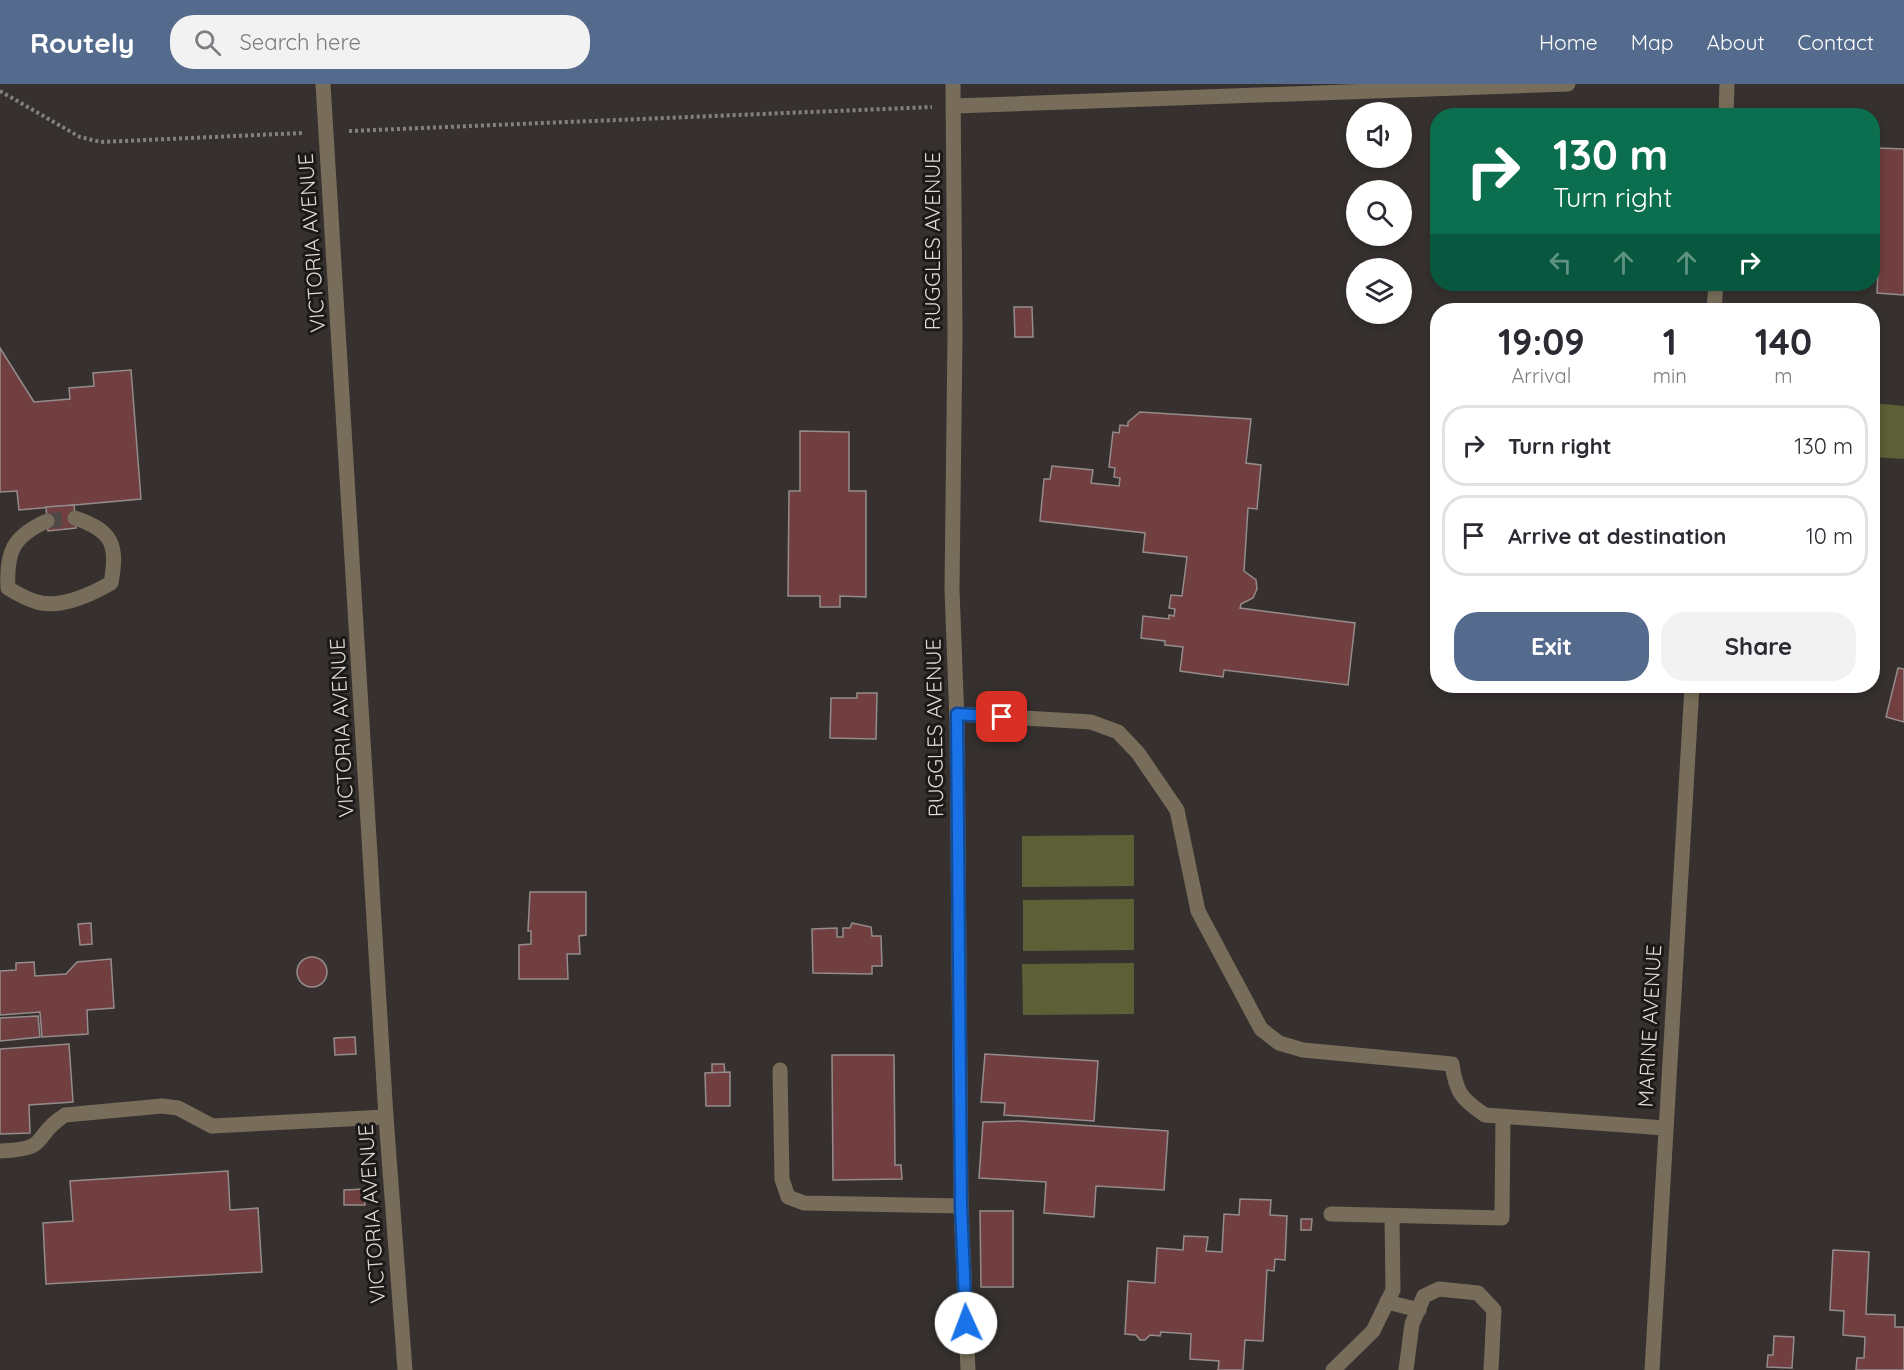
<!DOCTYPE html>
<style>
:root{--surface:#fff;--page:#f2f2f3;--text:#2b2b33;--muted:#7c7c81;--line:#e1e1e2;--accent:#556b8d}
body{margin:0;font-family:Quicksand,sans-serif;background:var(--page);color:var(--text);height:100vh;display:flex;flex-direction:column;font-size:22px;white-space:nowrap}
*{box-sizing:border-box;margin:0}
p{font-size:20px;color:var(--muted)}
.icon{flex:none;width:33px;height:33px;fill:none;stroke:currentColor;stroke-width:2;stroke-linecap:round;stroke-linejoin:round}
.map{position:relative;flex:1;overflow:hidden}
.details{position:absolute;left:1430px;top:219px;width:450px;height:390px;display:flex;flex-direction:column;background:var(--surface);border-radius:24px;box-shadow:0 3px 9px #0003}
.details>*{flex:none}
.banner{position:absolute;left:1430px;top:24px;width:450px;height:183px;border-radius:24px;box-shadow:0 3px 9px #0003;background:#0b6e4f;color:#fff;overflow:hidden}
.buttons{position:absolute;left:1346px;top:18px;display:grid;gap:12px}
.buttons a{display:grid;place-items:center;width:66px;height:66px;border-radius:50%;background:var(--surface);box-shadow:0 3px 9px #0003;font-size:30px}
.pin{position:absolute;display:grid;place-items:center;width:51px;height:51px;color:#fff;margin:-26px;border-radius:12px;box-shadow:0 3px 9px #0006}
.me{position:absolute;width:66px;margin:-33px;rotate:358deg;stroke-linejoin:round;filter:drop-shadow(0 0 4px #0008)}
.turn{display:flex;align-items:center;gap:21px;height:126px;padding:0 24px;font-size:27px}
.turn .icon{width:78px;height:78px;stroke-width:2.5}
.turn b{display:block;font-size:42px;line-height:51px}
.lanes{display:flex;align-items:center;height:57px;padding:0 24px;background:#0003;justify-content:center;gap:30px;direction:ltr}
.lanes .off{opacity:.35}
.eta{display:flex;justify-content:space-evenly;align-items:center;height:102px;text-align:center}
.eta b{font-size:36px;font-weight:800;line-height:42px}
.primary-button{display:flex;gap:12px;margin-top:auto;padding:12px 24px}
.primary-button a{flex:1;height:69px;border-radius:24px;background:var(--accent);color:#fff;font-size:24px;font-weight:800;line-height:69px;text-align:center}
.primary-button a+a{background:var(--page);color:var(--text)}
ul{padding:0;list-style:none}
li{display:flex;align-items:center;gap:18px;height:81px;margin:0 12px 9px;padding:0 12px;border:3px solid var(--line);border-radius:24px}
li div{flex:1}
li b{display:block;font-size:22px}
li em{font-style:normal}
header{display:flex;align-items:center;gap:36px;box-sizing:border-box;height:84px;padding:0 30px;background:var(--accent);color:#fff}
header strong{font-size:28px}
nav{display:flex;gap:33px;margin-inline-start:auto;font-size:21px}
.search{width:420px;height:54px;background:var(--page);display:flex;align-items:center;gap:15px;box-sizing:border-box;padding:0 21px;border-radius:24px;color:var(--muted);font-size:22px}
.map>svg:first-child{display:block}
</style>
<header>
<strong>Routely</strong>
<div class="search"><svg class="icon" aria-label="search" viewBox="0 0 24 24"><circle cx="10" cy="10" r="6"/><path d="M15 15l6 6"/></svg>Search here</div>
<nav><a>Home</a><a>Map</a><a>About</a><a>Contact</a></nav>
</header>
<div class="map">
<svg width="1904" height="1286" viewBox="0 0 1904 1286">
<rect width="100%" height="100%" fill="#36312e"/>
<g fill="#5b6037">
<path d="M1872,319L1904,322V375L1872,373Z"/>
<path d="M1134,751V802L1022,803V752Z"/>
<path d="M1134,815V866L1023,867V816Z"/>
<path d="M1134,879V930L1023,931L1022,880Z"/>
</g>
<g fill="#713f40" stroke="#948c8c" stroke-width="1.5">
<path d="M1879,64L1904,65V211L1877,209L1879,160L1873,159Z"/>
<path d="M1014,223H1032L1033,253H1015Z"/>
<path d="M0,264L34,318L70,315L69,304L94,302L93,289L131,286L141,415L19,426L17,407L0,408Z"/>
<path d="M1140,328L1251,335L1246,379L1261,381L1257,425L1248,424L1244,487L1256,496L1257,505L1253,514L1241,520L1240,524L1355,539L1348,601L1224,586L1223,593L1180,587L1183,563L1165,561V557L1141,554L1143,532L1169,535V531L1174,532L1175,525L1169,524L1171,511L1182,512L1187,473L1143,468L1145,449L1040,437L1044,395H1050L1052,382L1093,386L1091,399L1119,402L1120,394L1114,393L1115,384L1109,383L1113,348L1119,349L1120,341L1128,342V338Z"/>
<path d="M800,347L849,348V407H866V513L840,512V523H820V512H788L789,407H800Z"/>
<path d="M74,421L76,444L48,447L46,423Z"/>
<path d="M1898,584L1904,585V638L1886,633Z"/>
<path d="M857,609H877L876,655L830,654L831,614H857Z"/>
<path d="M530,808H586V851L579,852L580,870H567L568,895H519V861L531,860V847H528Z"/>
<path d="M91,839L92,860L80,861L78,840Z"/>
<path d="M852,839L871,843L872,852H881L882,882H872V890L813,889L812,845L837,844V853H843V844H850Z"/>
<circle cx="312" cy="888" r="15"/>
<path d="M111,875L114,924L87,926L88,950L42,953L40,928L0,931V887L16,886V879L34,878L35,892L66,890L77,878Z"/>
<path d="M38,932L40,953L0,957V934Z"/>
<path d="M355,953L356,970L335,971L334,954Z"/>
<path d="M69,960L73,1018L29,1021L30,1049L0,1050V965Z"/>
<path d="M985,970L1098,977L1094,1037L1004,1031L1005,1019L981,1018Z"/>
<path d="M832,971H894L895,1081H901L902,1095L833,1096Z"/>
<path d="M712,980H724L725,989H712Z"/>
<path d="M730,988V1022H706L705,989Z"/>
<path d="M1020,1037L1168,1047L1164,1106L1096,1102L1094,1133L1044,1129L1046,1098L979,1094L983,1038Z"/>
<path d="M228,1087L230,1126L258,1124L262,1188L46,1200L43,1139L73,1137L70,1097Z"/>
<path d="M364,1105L365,1121H344V1106Z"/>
<path d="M1240,1115L1271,1116L1270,1131L1287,1132L1285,1176L1275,1175L1274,1187L1267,1186L1263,1257L1245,1256L1243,1286H1218L1219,1277L1190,1275L1191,1250L1161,1248L1160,1252L1150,1251L1145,1256H1140L1136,1251L1125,1250L1128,1197L1155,1199L1157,1164L1183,1166L1184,1152L1208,1153L1206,1167L1222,1168L1224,1130L1239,1131Z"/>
<path d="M980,1127H1013V1203H981Z"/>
<path d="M1301,1135H1312L1311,1146H1301Z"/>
<path d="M1833,1166L1869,1168L1866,1230L1895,1231V1243H1904V1286H1856L1857,1274H1864L1865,1253L1843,1251L1844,1227L1830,1226Z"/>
<path d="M1774,1252L1794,1253L1792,1284L1767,1283L1768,1271H1773Z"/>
</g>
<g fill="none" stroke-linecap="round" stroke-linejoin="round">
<path stroke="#4f4a48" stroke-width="15" stroke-dasharray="15 8" stroke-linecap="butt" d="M47,437L75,434"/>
<g stroke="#85807e" stroke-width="4" stroke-dasharray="3 3" stroke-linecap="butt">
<path d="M0,7L80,53L101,58L302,49"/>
<path d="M349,47L932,23"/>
</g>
<g stroke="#786d5a" stroke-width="15">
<path d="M323,0L386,1033L405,1286"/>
<path d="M953,0L955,250L952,506L957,637L961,1122L968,1286"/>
<path d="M954,22L1568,0"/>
<path d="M1726,32L1727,0"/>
<path d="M1714,226L1716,200"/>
<path d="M47,437C13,452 6,468 8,504C16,509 25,514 34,517C59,526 90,511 111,499C118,461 113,447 75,434"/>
<path d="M957,630L1091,638L1118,648L1138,669L1177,726L1198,827L1261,945L1279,959L1303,966L1452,980C1456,1008 1461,1015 1485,1031L1665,1044"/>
<path d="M780,986L782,1095L788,1113L804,1119L961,1122"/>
<path d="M0,1067C53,1065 30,1053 65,1031L162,1022L178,1024L212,1042L386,1033"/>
<path d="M1331,1130L1502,1134L1503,1034"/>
<path d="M1387,1218L1419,1226"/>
<path d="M1333,1286L1373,1247L1393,1206L1392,1132"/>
<path d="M1406,1286L1412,1240L1424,1212L1439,1205L1478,1209L1494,1226L1491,1286"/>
<path d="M1652,1286L1692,602"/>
</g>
</g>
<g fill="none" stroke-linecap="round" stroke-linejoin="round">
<g stroke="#114b97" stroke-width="15">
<path id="route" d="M966,1239L961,1122L957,630L1002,633"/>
</g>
<use href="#route" stroke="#1a73e8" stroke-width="10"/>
</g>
<g text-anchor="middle" stroke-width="6" stroke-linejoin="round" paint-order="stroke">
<g font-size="21" fill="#dedad9" stroke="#1c1a18">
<text transform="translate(933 157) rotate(-90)" y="7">RUGGLES AVENUE</text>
<text transform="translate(312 159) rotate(-94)" y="7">VICTORIA AVENUE</text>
<text transform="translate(342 644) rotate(-93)" y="7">VICTORIA AVENUE</text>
<text transform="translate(935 644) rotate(-91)" y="7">RUGGLES AVENUE</text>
<text transform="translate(1650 942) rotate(-87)" y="7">MARINE AVENUE</text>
<text transform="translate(372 1130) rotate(-94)" y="7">VICTORIA AVENUE</text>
</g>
</g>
</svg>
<div class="buttons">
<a><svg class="icon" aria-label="sound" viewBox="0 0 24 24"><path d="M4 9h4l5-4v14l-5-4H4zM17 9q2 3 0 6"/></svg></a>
<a><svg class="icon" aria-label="search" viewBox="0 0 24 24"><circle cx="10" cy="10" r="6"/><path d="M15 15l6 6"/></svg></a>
<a><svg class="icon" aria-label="layers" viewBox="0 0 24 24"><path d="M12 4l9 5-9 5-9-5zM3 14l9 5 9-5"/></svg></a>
</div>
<div class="pin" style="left:1002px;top:633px;background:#d93025"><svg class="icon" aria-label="arrive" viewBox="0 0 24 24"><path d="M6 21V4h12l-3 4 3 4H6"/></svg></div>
<svg class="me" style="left:966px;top:1239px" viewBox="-20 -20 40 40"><circle r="19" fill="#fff"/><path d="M0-13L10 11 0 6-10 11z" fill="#1a73e8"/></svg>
<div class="banner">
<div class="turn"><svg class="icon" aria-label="right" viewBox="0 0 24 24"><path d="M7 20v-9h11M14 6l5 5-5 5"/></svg><div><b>130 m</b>Turn right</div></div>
<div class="lanes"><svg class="icon off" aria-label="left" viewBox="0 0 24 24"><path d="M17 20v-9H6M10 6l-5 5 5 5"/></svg><svg class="icon off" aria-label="ahead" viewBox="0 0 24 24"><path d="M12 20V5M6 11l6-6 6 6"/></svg><svg class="icon off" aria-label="ahead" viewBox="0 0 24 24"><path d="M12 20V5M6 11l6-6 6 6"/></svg><svg class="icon" aria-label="right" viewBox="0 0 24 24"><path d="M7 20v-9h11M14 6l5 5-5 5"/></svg></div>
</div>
<section class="details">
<div class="eta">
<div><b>19:09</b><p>Arrival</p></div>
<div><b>1</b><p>min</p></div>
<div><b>140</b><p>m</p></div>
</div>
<ul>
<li><svg class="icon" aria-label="right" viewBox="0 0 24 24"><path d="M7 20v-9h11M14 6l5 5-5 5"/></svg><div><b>Turn right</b></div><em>130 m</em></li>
<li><svg class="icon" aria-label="arrive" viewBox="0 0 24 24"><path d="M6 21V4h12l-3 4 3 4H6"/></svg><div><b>Arrive at destination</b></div><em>10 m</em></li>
</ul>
<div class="primary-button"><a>Exit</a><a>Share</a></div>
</section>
</div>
